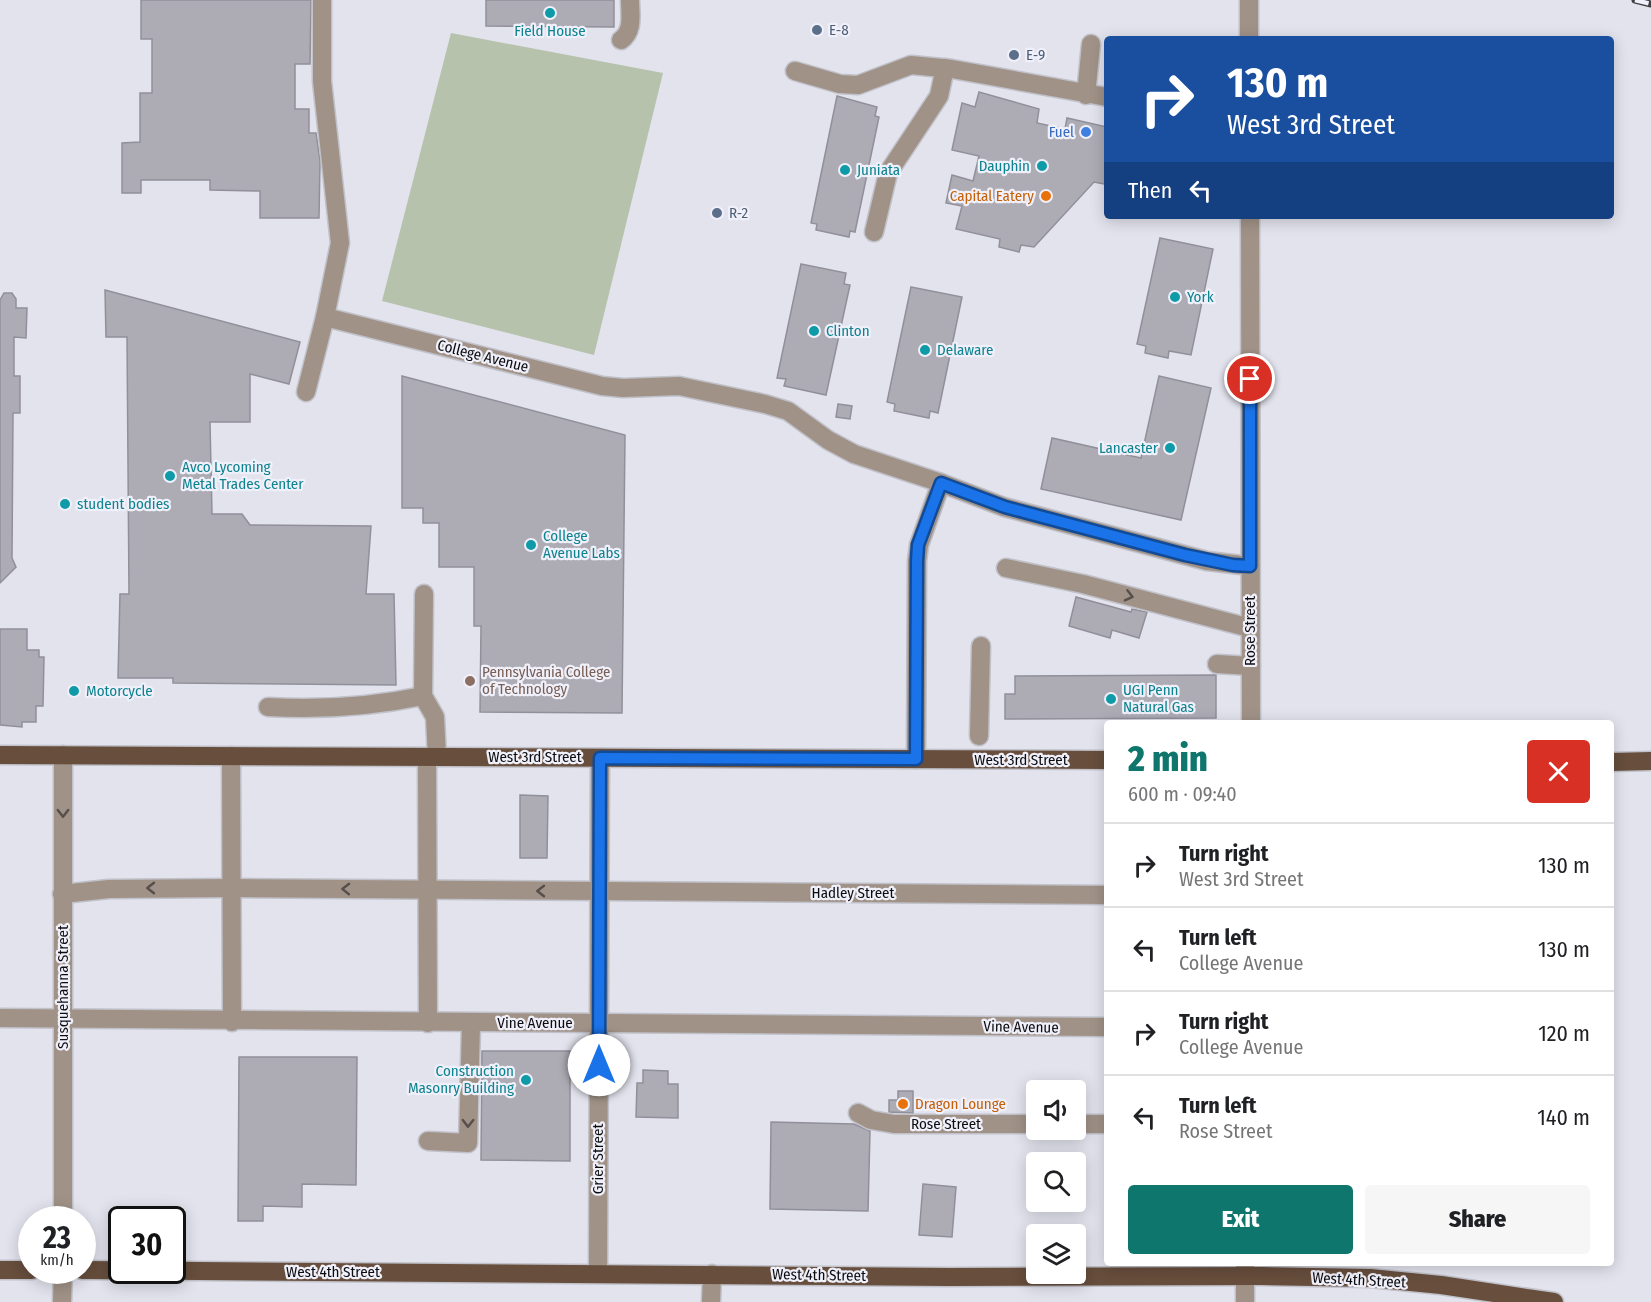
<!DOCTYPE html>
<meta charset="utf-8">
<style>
:root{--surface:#fff;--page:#f6f6f6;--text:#202124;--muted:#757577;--line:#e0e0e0;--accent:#0f766e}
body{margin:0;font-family:"Fira Sans Condensed",sans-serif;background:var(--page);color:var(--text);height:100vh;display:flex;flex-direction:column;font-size:22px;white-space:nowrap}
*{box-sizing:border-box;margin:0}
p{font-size:20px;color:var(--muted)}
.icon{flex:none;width:33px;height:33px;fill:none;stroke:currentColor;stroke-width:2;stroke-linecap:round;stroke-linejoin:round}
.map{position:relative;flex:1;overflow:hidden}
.side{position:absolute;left:1104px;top:720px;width:510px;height:546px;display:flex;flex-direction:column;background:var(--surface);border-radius:6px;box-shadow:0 3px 15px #0003}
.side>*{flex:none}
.hud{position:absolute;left:1104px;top:36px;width:510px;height:183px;border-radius:6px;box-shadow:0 3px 15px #0003;background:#1a4fa0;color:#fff;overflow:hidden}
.buttons{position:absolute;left:1026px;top:1080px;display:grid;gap:12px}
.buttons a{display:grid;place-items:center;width:60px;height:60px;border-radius:6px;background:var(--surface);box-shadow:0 3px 15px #0003;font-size:30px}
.speed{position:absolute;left:18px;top:1206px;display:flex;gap:12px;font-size:30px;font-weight:700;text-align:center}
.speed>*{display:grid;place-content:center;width:78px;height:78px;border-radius:50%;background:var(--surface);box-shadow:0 3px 15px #0003;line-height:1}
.speed small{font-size:15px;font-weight:400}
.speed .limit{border:3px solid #111;border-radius:9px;background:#fff;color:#111}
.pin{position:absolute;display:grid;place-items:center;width:51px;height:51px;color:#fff;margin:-26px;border:3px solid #fff;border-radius:50%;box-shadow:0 2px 6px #0007}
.me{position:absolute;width:66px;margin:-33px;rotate:0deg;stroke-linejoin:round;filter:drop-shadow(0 0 4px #0008)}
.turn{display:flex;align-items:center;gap:21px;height:126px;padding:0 24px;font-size:27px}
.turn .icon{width:78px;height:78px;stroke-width:2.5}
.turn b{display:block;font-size:42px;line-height:51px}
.then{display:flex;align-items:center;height:57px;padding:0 24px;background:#0003;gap:12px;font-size:22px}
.round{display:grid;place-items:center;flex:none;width:63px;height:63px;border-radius:6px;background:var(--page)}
.head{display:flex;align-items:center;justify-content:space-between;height:102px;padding:0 24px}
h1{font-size:36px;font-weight:800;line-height:45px;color:var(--accent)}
.action{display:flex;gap:12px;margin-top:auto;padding:12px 24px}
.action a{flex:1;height:69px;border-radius:6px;background:var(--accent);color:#fff;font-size:24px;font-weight:800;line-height:69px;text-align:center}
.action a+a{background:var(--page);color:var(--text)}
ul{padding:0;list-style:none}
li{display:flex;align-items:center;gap:18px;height:84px;padding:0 24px;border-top:2px solid var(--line)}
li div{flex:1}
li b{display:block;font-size:22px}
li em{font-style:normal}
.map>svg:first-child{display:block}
</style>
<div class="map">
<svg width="1651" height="1302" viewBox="0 0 1651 1302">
<rect width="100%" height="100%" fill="#e2e3ed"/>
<path fill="#b7c2ac" d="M451,33L663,73L594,355L382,301Z"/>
<g fill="#adacb5" stroke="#91909a" stroke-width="1.5">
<path d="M141,0H311L310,64H295V109H309V133H316L320,161L319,218H260V191L210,190V180H141V193H122V143L140,142V93H152V39H141Z"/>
<path d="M486,0H614V27L486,26Z"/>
<path d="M979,92L1039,109L1037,123L1065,129L1067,118L1107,127V182L1104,184L1094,182L1034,247L1021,245L1019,252L999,247L1000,239L956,229L962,206L946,203L952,175L973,181L979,156L952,150L962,103L975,107Z"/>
<path d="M837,96L877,107L875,116L879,117L855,232L850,231L849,237L816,230L817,224L811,223Z"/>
<path d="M1160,238L1213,249L1191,355L1169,351L1168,358L1145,353L1146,346L1137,344Z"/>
<path d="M801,264L846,273L844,284L850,285L826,395L784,386L786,379L777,378Z"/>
<path d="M911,287L962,297L938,413L930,411L929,418L894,411L895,404L887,402Z"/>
<path d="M105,290L300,342L289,384L250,374V422H210L212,514H242L250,525L371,526L366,594H394L396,685L173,683V678H118L120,594H129L127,337H106Z"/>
<path d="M4,293H12L16,299V308H27L26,338L14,337V376H20V413H13L12,558L16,567L0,583V300Z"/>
<path d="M402,376L625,435L622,713L480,712L481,626H474V567H439V523H423V508H402Z"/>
<path d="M1159,376L1211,388L1181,520L1041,489L1052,438L1141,458Z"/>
<path d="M838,404L852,406L850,419L836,417Z"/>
<path d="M1076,597L1131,612L1132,609L1147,612L1139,638L1112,630L1110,638L1069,626Z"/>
<path d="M0,629H27V650H39V657H44L43,706H36V722H22V727L0,725Z"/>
<path d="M1216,675V718L1005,719V694H1015V676Z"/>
<path d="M520,795L548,796L547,858H520Z"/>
<path d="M482,1051H570V1161L481,1160Z"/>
<path d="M239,1057H357L356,1185L302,1184V1207L263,1206V1221H238Z"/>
<path d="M643,1070L668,1071V1084H678V1118L636,1117L637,1083H643Z"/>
<path d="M898,1091H913V1113L889,1112V1100H898Z"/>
<path d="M771,1122L854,1124L870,1131L868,1211L770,1209Z"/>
<path d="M923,1184L956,1187L952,1237L919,1235Z"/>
</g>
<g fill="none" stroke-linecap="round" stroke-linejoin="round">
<g stroke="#c0c1c9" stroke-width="21">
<g id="minor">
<path d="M322,0V81L340,243L325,317L602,386L623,388L679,386L765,404L788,411L828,440L854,454L941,483L919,545L917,561L916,759"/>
<path d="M1249,39V0"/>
<path d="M621,40C634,31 630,14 630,0"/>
<path d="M795,71L840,84L858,85L911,65L952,69L1107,97"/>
<path d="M1086,95L1091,44"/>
<path d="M1250,216L1251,723"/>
<path d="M874,232L888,173L939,96L945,68"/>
<path d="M306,392L325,317"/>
<path d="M941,483L1004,507L1207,561L1250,566"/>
<path d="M1006,568L1083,584L1250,628"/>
<path d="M424,594L423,696L435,717L437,757"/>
<path d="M1217,664L1251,666"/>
<path d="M268,707C321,710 370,707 423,696"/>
<path d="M979,736L981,646"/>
<path d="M231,756L232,1022"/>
<path d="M427,757L428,1023"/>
<path d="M62,894L109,889L232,888L1107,895"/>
<path d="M0,1018L1107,1027"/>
<path d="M858,1113L871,1120L894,1124H1036"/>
<path d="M1076,1124H1107"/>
<path d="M428,1141L468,1143L471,1023"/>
<path d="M63,1220V755"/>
<path d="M598,1273L600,758"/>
<path d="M62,1302L63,1270"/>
<path d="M711,1302L712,1274"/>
<path d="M1245,1302V1263"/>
</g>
</g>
<g stroke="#c0c1c9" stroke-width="21">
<g id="major">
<path d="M0,755L1107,760"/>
<path d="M1611,762L1651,761"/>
<path d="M0,1270H32"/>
<path d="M82,1270L949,1277L1261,1276L1370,1278L1441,1285L1554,1302"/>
</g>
</g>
<use href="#minor" stroke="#a09287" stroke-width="18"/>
<use href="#major" stroke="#674e3d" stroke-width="18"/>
<g stroke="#3f3f43" stroke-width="7">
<path id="rail" d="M1635,0L1651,4"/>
</g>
<use href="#rail" stroke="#f0f0fa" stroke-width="4.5" stroke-dasharray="14" stroke-linecap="butt"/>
</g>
<defs><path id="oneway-chevron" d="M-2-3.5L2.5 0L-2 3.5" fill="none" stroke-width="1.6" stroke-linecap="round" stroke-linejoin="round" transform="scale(1.5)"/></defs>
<g stroke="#564f4b">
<use href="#oneway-chevron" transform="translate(1129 596) rotate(14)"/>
<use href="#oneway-chevron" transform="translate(63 813) rotate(90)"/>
<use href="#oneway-chevron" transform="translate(151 888) rotate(180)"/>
<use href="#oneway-chevron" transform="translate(346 889) rotate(-179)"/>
<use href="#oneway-chevron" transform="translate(541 891) rotate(180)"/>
<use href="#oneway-chevron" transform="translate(468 1123) rotate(91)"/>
</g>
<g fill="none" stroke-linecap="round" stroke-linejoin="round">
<g stroke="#114b97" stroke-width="15">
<path id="route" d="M599,1065L600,758L916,759L917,561L918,545L941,483L1005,507L1185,555L1233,565L1250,566V379"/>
</g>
<use href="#route" stroke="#1a73e8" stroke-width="10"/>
</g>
<g fill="#0f9aa8" stroke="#f0f0fa" stroke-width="2">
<circle cx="550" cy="13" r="6"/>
<circle cx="1042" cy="166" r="6"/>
<circle cx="845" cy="170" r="6"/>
<circle cx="1175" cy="297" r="6"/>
<circle cx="814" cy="331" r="6"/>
<circle cx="925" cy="350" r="6"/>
<circle cx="1170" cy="448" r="6"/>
<circle cx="170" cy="476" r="6"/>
<circle cx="65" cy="504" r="6"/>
<circle cx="531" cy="545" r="6"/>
<circle cx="74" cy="691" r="6"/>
<circle cx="1111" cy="699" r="6"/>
<circle cx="526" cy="1080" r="6"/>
</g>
<g fill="#5c6f8a" stroke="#f0f0fa" stroke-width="2">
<circle cx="817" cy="30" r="6"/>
<circle cx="1014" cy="55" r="6"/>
<circle cx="717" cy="213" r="6"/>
</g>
<circle fill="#3f7fe0" stroke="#f0f0fa" stroke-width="2" cx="1086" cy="132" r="6"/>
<g fill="#e8710a" stroke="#f0f0fa" stroke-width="2">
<circle cx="1046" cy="196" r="6"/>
<circle cx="903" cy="1104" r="6"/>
</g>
<circle fill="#8d6e63" stroke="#f0f0fa" stroke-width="2" cx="470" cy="681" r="6"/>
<g text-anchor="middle" stroke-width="4.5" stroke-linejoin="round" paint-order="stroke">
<g font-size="15" fill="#4e5e75" stroke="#f0f0fa" text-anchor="start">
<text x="829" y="35">E-8</text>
<text x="1026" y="60">E-9</text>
<text x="729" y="218">R-2</text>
</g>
<g font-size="15" fill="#0d838f" stroke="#f0f0fa" text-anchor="start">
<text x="550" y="36" text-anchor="middle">Field House</text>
<text x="1030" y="171" text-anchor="end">Dauphin</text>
<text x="857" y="175">Juniata</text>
<text x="1187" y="302">York</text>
<text x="826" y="336">Clinton</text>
<text x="937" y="355">Delaware</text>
<text x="1158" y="453" text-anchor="end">Lancaster</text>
<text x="182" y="472">Avco Lycoming<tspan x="182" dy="17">Metal Trades Center</tspan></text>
<text x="77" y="509">student bodies</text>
<text x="543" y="541">College<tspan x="543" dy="17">Avenue Labs</tspan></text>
<text x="1123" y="695">UGI Penn<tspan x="1123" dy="17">Natural Gas</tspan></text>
<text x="86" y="696">Motorcycle</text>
<text x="514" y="1076" text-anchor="end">Construction<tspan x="514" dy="17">Masonry Building</tspan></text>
</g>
<g font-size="15" fill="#366cbe" stroke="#f0f0fa" text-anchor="end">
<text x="1074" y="137">Fuel</text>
</g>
<g font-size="15" fill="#c56008" stroke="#f0f0fa" text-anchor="end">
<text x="1034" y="201">Capital Eatery</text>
<text x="915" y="1109" text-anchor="start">Dragon Lounge</text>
</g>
<g font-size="15" fill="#0c0c0f" stroke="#f0f0fa">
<text transform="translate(483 356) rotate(14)" y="5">College Avenue</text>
<text transform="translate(1250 631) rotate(-90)" y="5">Rose Street</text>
<text x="535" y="762">West 3rd Street</text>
<text x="1021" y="765">West 3rd Street</text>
<text x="853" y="898">Hadley Street</text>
<text transform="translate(63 987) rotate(-90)" y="5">Susquehanna Street</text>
<text x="535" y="1028">Vine Avenue</text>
<text transform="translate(1021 1027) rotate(1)" y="5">Vine Avenue</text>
<text x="946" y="1129">Rose Street</text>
<text transform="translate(598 1159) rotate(-90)" y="5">Grier Street</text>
<text x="333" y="1277">West 4th Street</text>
<text transform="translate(819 1275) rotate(1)" y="5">West 4th Street</text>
<text transform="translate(1359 1280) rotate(3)" y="5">West 4th Street</text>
</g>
<g font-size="15" fill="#785e54" stroke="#f0f0fa" text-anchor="start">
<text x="482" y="677">Pennsylvania College<tspan x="482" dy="17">of Technology</tspan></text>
</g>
</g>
</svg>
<div class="buttons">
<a><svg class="icon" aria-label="sound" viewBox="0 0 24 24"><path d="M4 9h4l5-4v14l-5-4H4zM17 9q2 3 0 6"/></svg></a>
<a><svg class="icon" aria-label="search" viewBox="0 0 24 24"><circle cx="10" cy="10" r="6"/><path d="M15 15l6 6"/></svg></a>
<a><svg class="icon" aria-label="layers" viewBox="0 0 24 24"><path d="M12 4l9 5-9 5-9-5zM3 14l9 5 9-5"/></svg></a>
</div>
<div class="speed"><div>23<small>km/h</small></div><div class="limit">30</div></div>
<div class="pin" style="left:1250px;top:379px;background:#d93025"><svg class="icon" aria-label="arrive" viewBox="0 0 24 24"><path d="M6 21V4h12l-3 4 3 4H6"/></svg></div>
<svg class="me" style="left:599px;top:1065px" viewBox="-20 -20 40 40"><circle r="19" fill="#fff"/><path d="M0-13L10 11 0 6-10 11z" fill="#1a73e8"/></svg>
<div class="hud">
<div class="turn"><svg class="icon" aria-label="right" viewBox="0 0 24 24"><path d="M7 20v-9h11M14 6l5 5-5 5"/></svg><div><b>130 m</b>West 3rd Street</div></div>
<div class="then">Then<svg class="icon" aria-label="left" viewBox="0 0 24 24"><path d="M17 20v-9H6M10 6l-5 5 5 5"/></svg></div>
</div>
<section class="side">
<div class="head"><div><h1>2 min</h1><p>600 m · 09:40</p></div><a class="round" style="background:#d93025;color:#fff"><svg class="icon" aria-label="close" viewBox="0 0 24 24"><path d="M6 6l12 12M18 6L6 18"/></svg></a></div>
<ul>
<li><svg class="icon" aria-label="right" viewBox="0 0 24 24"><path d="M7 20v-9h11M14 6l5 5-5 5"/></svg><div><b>Turn right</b><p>West 3rd Street</p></div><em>130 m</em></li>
<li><svg class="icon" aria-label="left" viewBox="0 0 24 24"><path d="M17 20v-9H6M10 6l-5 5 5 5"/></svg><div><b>Turn left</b><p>College Avenue</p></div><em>130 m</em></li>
<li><svg class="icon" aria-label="right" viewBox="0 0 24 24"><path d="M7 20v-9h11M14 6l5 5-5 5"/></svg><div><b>Turn right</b><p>College Avenue</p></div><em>120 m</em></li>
<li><svg class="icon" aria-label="left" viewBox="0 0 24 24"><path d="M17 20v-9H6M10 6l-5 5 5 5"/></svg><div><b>Turn left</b><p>Rose Street</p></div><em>140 m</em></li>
</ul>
<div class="action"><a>Exit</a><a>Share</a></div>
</section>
</div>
